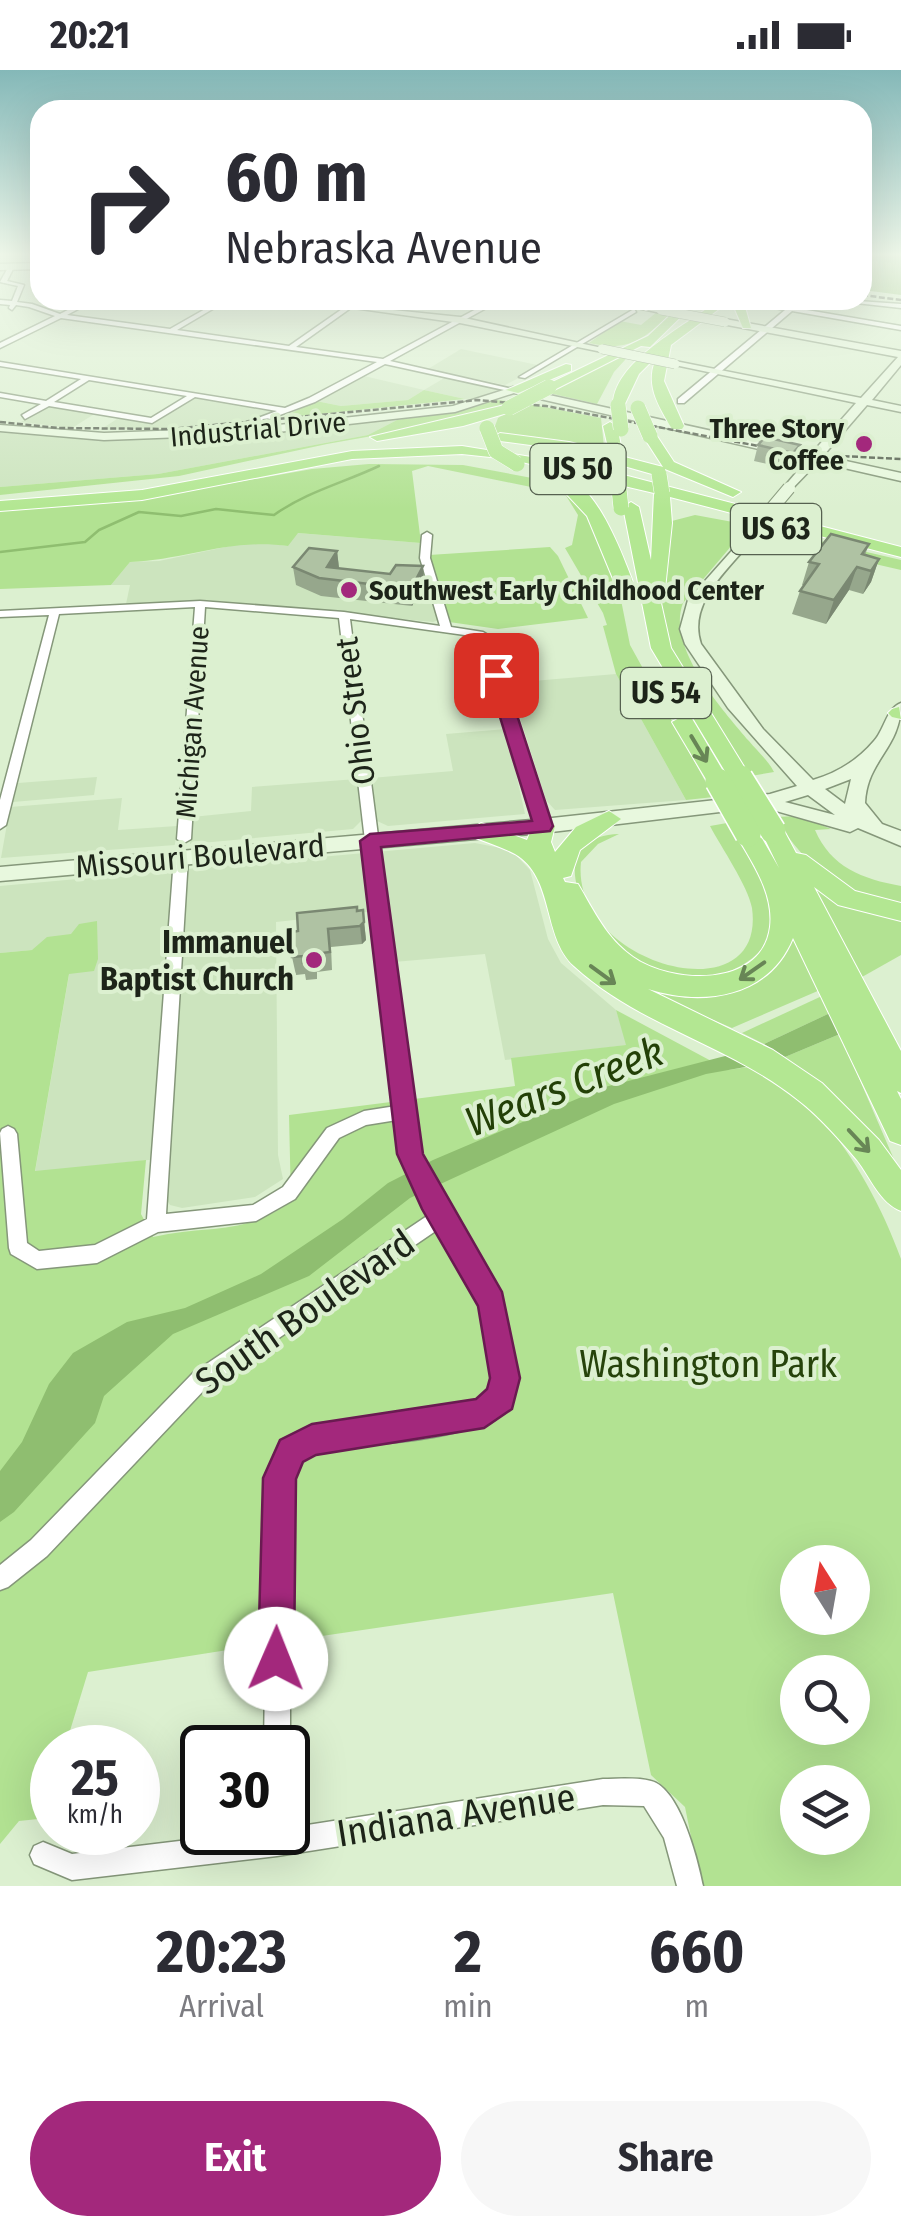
<!DOCTYPE html>
<style>
:root{--surface:#fff;--page:#f7f7f7;--text:#2b2b33;--muted:#7c7c81;--accent:#a3287c}
body{margin:0;font-family:"Fira Sans Condensed",sans-serif;background:var(--page);color:var(--text);height:100vh;display:flex;flex-direction:column;font-size:38px;white-space:nowrap}
*{box-sizing:border-box;margin:0}
p{font-size:32px;color:var(--muted)}
.icon{flex:none;width:55px;height:55px;fill:none;stroke:currentColor;stroke-width:2;stroke-linecap:round;stroke-linejoin:round}
.map{position:relative;height:1816px;overflow:hidden}
.sheet{display:flex;flex-direction:column;background:var(--surface);flex:1}
.sheet>*{flex:none}
.banner{position:absolute;left:30px;top:30px;width:842px;height:210px;border-radius:30px;box-shadow:0 10px 40px #0002;background:#fff;color:var(--text);overflow:hidden}
.needle{width:65px;rotate:349deg}
.buttons{position:absolute;left:780px;top:1475px;display:grid;gap:20px}
.buttons a{display:grid;place-items:center;width:90px;height:90px;border-radius:50%;background:var(--surface);box-shadow:0 10px 40px #0002;font-size:50px}
.speed{position:absolute;left:30px;top:1655px;display:flex;gap:20px;font-size:50px;font-weight:700;text-align:center}
.speed>*{display:grid;place-content:center;width:130px;height:130px;border-radius:50%;background:var(--surface);box-shadow:0 10px 40px #0002;line-height:1}
.speed small{font-size:25px;font-weight:400}
.speed .limit{border:5px solid #111;border-radius:15px;background:#fff;color:#111}
.pin{position:absolute;display:grid;place-items:center;width:85px;height:85px;color:#fff;margin:-42px;border-radius:20px;box-shadow:0 5px 15px #0006}
.me{position:absolute;width:110px;margin:-55px;rotate:1deg;stroke-linejoin:round;filter:drop-shadow(0 0 8px #0008)}
.turn{display:flex;align-items:center;gap:35px;height:210px;padding:0 30px;font-size:45px}
.turn .icon{width:130px;height:130px;stroke-width:2.5}
.turn b{display:block;font-size:70px;line-height:85px}
.eta{display:flex;justify-content:space-evenly;align-items:center;height:170px;text-align:center}
.eta b{font-size:60px;font-weight:700;line-height:70px}
.button{display:flex;gap:20px;margin-top:auto;padding:20px 30px}
.button a{flex:1;height:115px;border-radius:60px;background:var(--accent);color:#fff;font-size:40px;font-weight:700;line-height:115px;text-align:center}
.button a+a{background:var(--page);color:var(--text)}
.status{display:flex;justify-content:space-between;align-items:center;height:70px;padding:0 50px;background:var(--surface);direction:ltr}
.status svg{height:28px;fill:currentColor}
.map>svg:first-child{display:block}
</style>
<div class="status"><b>20:21</b><svg viewBox="0 0 49 12"><path d="M0 12V9h3v3zM5 12V6h3v6zM10 12V3h3v9zM15 12V0h3v12zM26 1h20v11H26zM47 4h2v5h-2z"/></svg></div>
<div class="map">
<svg width="901" height="1816" viewBox="0 0 901 1816">
<rect width="100%" height="100%" fill="#dcf0d0"/>
<g fill="#cce4be">
<path d="M461,279L542,296L505,315L428,299Z"/>
<path d="M364,306L424,320L446,307L503,321L484,328L465,329L424,320L408,330L341,336L316,331Z"/>
<path d="M193,327L279,341L245,353L212,357L100,360L120,347L158,351Z"/>
<path d="M48,336L96,343L72,358L21,352Z"/>
<path d="M397,350L368,365L158,404L0,417V360L79,368L144,369Z"/>
<path d="M297,463L421,473V484L439,550L433,552L206,530L126,534L130,515H111L130,492L159,491L254,471L287,476Z"/>
<path d="M616,604L686,730L555,740L546,730L509,613Z"/>
<path d="M506,659L525,744L388,756L375,750L371,708L453,701L446,664Z"/>
<path d="M97,707L94,725L13,732L18,713Z"/>
<path d="M357,709L361,751L353,759L190,774L192,747L251,741L252,717Z"/>
<path d="M122,728L118,760L177,756L175,775L1,788L10,737Z"/>
<path d="M475,773L511,780L530,800L548,869L561,893L616,940L627,975L505,990L485,884L394,892L386,840L276,852L278,1085L283,1109L255,1127L182,1138L170,1135L165,1127L167,1088L35,1102L74,876L0,883V816Z"/>
</g>
<g fill="#b2e292" fill-rule="evenodd">
<path d="M657,242L670,245C642,271 626,282 589,273L620,251L641,255Z"/>
<path d="M635,279L614,302L597,334L549,323L553,318Z"/>
<path d="M424,320L465,329L281,348L316,331L341,336L408,330Z"/>
<path d="M495,330L512,331L457,351L327,374L179,406L0,425V417L158,404L368,365L397,350L462,340Z"/>
<path d="M524,333L601,348L604,377L599,381L536,367L492,364L498,348Z"/>
<path d="M369,394L463,395L564,414L585,439L617,510L630,575L714,727L686,730L616,604L603,556L607,555L603,543L565,478L572,475L578,445L565,424L428,396L412,401L421,473L298,463L288,476C230,468 186,490 130,492L111,515L0,519V439L152,427L312,399Z"/>
<path d="M695,445L749,455L683,533C666,577 722,639 749,671C758,682 768,690 774,702L751,706C723,662 668,596 661,545C657,516 665,482 668,452Z"/>
<path d="M764,458L901,490V500L758,467Z"/>
<path d="M550,477L558,486L588,548L498,559L449,552L429,485Z"/>
<path d="M799,746L831,759L815,760C831,797 862,809 901,816V834C833,818 814,805 774,747Z"/>
<path d="M727,753C750,792 803,856 747,892C637,965 504,767 619,764L598,774L581,792C570,895 767,948 752,838C748,816 721,777 710,756Z"/>
<path d="M811,814L901,848V885L862,907Z"/>
<path d="M97,851L98,889L94,901L69,904L35,1101L146,1090L141,1144L153,1167C209,1154 239,1167 291,1132L289,1045L515,1016L511,988L626,975L616,940L728,1000L762,995C781,1012 803,1028 820,1047C855,1087 883,1139 901,1189V1816H701L685,1737L651,1705L613,1523L288,1571L291,1412L298,1390L321,1378L489,1355L508,1339L516,1321L481,1332L304,1357L282,1378L269,1403L265,1433V1574L88,1602L65,1677L52,1678V1711L42,1723L38,1749L19,1751L0,1774V883L32,880L47,867L71,864L79,854ZM798,1492H852V1548H798ZM798,1602H852V1658H798ZM798,1712H852V1768H798Z"/>
<path d="M790,863L820,920L732,958L636,917V910L767,903L784,884Z"/>
<path d="M822,926L830,943L764,974L742,963Z"/>
<path d="M840,964L899,1101L807,1004L785,987Z"/>
</g>
<g fill="#8fbe70">
<path d="M863,185H901V225L863,220Z"/>
<path d="M830,943L840,964L785,987L764,974Z"/>
<path d="M729,985L751,996L706,1004L614,1034L410,1128L309,1206L173,1264L104,1326L95,1353L14,1442L0,1452V1401L22,1372L49,1314L73,1283L127,1252L185,1238L261,1204L343,1149L388,1113L433,1090L605,1017Z"/>
</g>
<g fill="none" stroke-linecap="round" stroke-linejoin="round">
<path stroke="#8fbe70" stroke-width="2.5" d="M0,482L85,472L99,460L139,442L181,446L216,439L274,445C306,422 343,413 379,396"/>
<g stroke="#85977a" stroke-width="3">
<g id="street">
<path d="M9,196L14,197L7,211L24,215L17,232L32,234L60,244L87,230H95L67,245L170,259L221,230H228L177,260L289,276L355,230H362L296,277L383,289L493,230H501L390,291L517,320L513,322L385,294L315,332L228,364L224,362L225,360L277,341L195,327L152,353L49,336L25,349L22,345L41,334L0,327V323L46,331L81,309L0,296V292L285,338L309,328L377,292L61,248L0,278V273L55,246L29,237L16,235L12,240L9,238L10,235L0,234V230L12,231L18,216L0,212ZM89,310L187,326L151,348L54,332Z"/>
<path d="M645,230H652L642,237H638Z"/>
<path d="M797,230H804L795,238L901,256V260L792,241L684,333H678V329L785,240L753,234V232L789,237Z"/>
<path d="M844,230L901,234V238L847,232Z"/>
<path d="M634,239L636,242L525,308L519,307Z"/>
<path d="M427,462L432,465L430,488L451,557L483,562L488,565L549,756L543,760L537,756L479,567L350,549L419,1084C433,1123 460,1153 481,1189C498,1218 509,1250 513,1283C515,1303 514,1326 500,1342C475,1371 355,1375 314,1380L300,1389L290,1409V1678L288,1683V1678H264L268,1408C272,1398 277,1381 285,1373C306,1352 414,1350 450,1342C461,1339 476,1337 485,1328C495,1318 494,1298 493,1284C488,1235 466,1198 440,1158L207,1317L47,1486L8,1517L0,1520V1495L31,1470L193,1303L430,1144C410,1110 402,1089 397,1050L366,1055L339,1068L295,1129L256,1151L158,1162L97,1193L37,1199L11,1184L9,1178L0,1063L2,1059L8,1056L14,1059L17,1064L27,1173L39,1181L95,1175L147,1149L174,788L181,783L188,788L166,1144L253,1135L283,1117L327,1058L364,1041L396,1036L339,548L205,537L191,769L184,773L177,769L195,537L59,544L6,755L0,759V730L49,545L0,547V541L200,531L344,542L440,556L420,488L422,465Z"/>
<path d="M603,1709C618,1709 637,1707 651,1711C680,1718 698,1791 703,1816H677L664,1768L644,1736L603,1735L277,1786L72,1810L34,1794L30,1785L34,1776L43,1772L72,1784L254,1762H288V1758Z"/>
</g>
</g>
<g stroke="#85977a" stroke-width="3">
<g id="secondary">
<path d="M40,193V199L0,200V194Z"/>
<path d="M297,230L460,247L607,279L602,282L460,253Z"/>
<path d="M599,230H620L666,240L661,243Z"/>
<path d="M725,249L901,281V295L872,330L901,336V342L867,335L823,386L901,403V411L818,392L789,422L783,418L807,390L514,323L455,342L260,364L104,370L0,361V355L104,363L260,357L453,336L513,317L812,383L856,333L670,294L675,291L861,328L898,287L722,254Z"/>
<path d="M752,458L759,462C734,495 686,530 701,574L763,659L813,710C837,703 858,690 874,671C885,659 886,639 901,633C901,679 867,689 865,733L882,754L901,761V776L858,758L850,762L762,737L543,763L0,811V797L543,749L770,724L797,716L728,638L685,574L680,559L688,530ZM851,709L845,734L825,719ZM808,725L835,745L785,732Z"/>
</g>
</g>
<g stroke="#fff" stroke-width="2">
<g id="highway">
<path d="M655,230H672L646,240L640,237Z"/>
<path d="M686,230H698L650,277L641,276L554,320L542,317L648,266Z"/>
<path d="M718,230H731L671,275L664,311L684,356L682,359H672C658,335 643,312 658,285L639,304L623,338H613C610,292 687,256 718,230Z"/>
<path d="M731,230H743L751,258H743Z"/>
<path d="M566,294L571,295V301L518,323L506,320Z"/>
<path d="M509,334L516,338L514,341L463,356L377,371L370,367Z"/>
<path d="M610,352L617,356L622,381L617,385L663,397L643,366L655,363L674,392L741,422L733,427L665,399L664,404L659,406L568,380L500,371L493,367L500,363L569,372L609,382L603,356Z"/>
<path d="M462,376L593,397L901,477V487L670,427L672,453L665,519L659,524L671,578L751,708L740,715L729,708L651,578L623,437L631,432L639,437L651,490L654,423L509,389L462,384L352,389L142,430L0,441V431L142,420L352,381Z"/>
<path d="M555,406C596,402 627,497 639,528L636,532H624L621,528L587,446L555,412Z"/>
<path d="M899,637L901,649L892,647L888,643L892,639Z"/>
<path d="M683,646L691,647L729,711L726,716L718,718L710,716L672,652Z"/>
<path d="M609,741L621,749L580,780L571,806L563,808L565,812L578,814C594,841 606,868 633,887C671,914 762,919 770,857C774,823 752,793 736,764L740,758H756L779,798L761,761L773,753L781,755L796,783L806,785L855,821L901,833V851L838,835L814,817L901,981V1023L897,1021L901,1029V1075L890,1071L793,868C769,927 704,937 648,919L773,980L822,1013L879,1070L901,1100V1141C880,1133 871,1108 857,1090C840,1070 819,1046 798,1030C730,975 639,956 574,896C542,867 555,807 515,784C502,777 486,772 473,767L469,761L481,753L527,770L535,750L543,748L555,756L551,772L555,782L576,757Z"/>
</g>
</g>
<use href="#street" fill="#fff" fill-rule="evenodd"/>
<use href="#secondary" fill="#e8f8de" fill-rule="evenodd"/>
<use href="#highway" fill="#b3e792" fill-rule="evenodd"/>
<g stroke="#515b4b" stroke-width="2.5" stroke-dasharray="6 2.5" stroke-linecap="butt">
<path d="M862,225L901,230"/>
<path d="M0,352L58,358L171,359L478,330L546,336L801,384L901,389"/>
</g>
<g stroke="#85977a" stroke-width="10" stroke-linecap="butt">
<g id="secondary-bridge-far1">
<path d="M661,240L725,252"/>
<path d="M602,279L675,294"/>
</g>
</g>
<g stroke="#85977a" stroke-width="14" stroke-linecap="butt">
<path id="secondary-bridge" d="M752,462L789,418"/>
</g>
<g stroke="#fff" stroke-width="16" stroke-linecap="butt">
<g id="highway-bridge-far1">
<path d="M618,335L621,359"/>
<path d="M509,338L549,317"/>
<path d="M638,338L650,366"/>
<path d="M487,358L496,381L517,394"/>
<path d="M615,381L621,438"/>
<path d="M659,404L662,423"/>
</g>
</g>
<g stroke="#fff" stroke-width="28" stroke-linecap="butt">
<g id="highway-bridge">
<path d="M740,708L773,761"/>
<path d="M718,711L748,764"/>
</g>
</g>
<use href="#secondary-bridge-far1" stroke="#e8f8de" stroke-width="9"/>
<use href="#secondary-bridge" stroke="#e8f8de" stroke-width="12"/>
<use href="#highway-bridge-far1" stroke="#b3e792" stroke-width="15"/>
<use href="#highway-bridge" stroke="#b3e792" stroke-width="25"/>
</g>
<g fill="#96a78c">
<path d="M758,375H800L795,391L789,399L754,391Z"/>
<path d="M869,474L865,485L879,489L871,512L863,524L849,520L826,554L792,544L800,521L804,515H802L809,492Z"/>
<path d="M337,481L339,498L424,514L412,536L321,526L296,515L293,497Z"/>
<path d="M363,840L366,870L362,874L331,877L332,900L317,902V909L306,910L305,904L296,905L292,887L298,861Z"/>
</g>
<g fill="#7a8872">
<path d="M800,375L795,391L789,399L793,383Z"/>
<path d="M337,481L339,498L327,497Z"/>
<path d="M879,489L871,512L863,524L871,501Z"/>
<path d="M423,496L424,514L412,536L411,519Z"/>
<path d="M857,497L849,520L826,554L834,530Z"/>
<path d="M364,852L366,870L362,874L360,856Z"/>
</g>
<g fill="#afc2a3" stroke="#7a8872" stroke-width="2.5">
<path d="M765,367L800,375L793,383L758,375Z"/>
<path d="M831,464L869,474L862,484L879,489L871,501L857,497L834,530L800,521L819,494L809,492Z"/>
<path d="M309,478L337,481L327,497L390,504L396,495L423,496L411,519L319,508L293,497Z"/>
<path d="M357,837V841L363,840L364,852L360,856L328,859L330,882L314,884V892L303,893V886L292,887V862L298,861L297,843Z"/>
</g>
<defs><path id="oneway-shaft" d="M-6 0H5M1.5-3L5.5 0L1.5 3" fill="none" stroke-width="1.6" stroke-linecap="round" stroke-linejoin="round" transform="scale(2.5)"/></defs>
<g stroke="#688656">
<use href="#oneway-shaft" transform="translate(699 679) rotate(59)"/>
<use href="#oneway-shaft" transform="translate(752 901) rotate(145)"/>
<use href="#oneway-shaft" transform="translate(603 905) rotate(36)"/>
<use href="#oneway-shaft" transform="translate(859 1071) rotate(47)"/>
</g>
<linearGradient id="sky" x2="0" y2="1"><stop stop-color="#84b8b8"/><stop offset="0.42" stop-color="#eff8ea"/><stop offset="1" stop-color="#eff8ea" stop-opacity="0"/></linearGradient>
<rect width="901" height="439" fill="url(#sky)"/>
<path fill="#a3287c" stroke="#6a1a51" stroke-width="2.5" d="M490,601L504,605L553,756L550,761L381,777L423,1084L502,1222L520,1308L512,1339L484,1358L316,1385L303,1392L296,1409L294,1589L289,1602L276,1607L263,1602L258,1589L263,1408L280,1370L312,1354L476,1329L487,1319L490,1308L478,1236L422,1139L397,1084L360,771L370,764L532,751L487,605Z"/>
<g fill="#a3287c" stroke="#dcf0d0" stroke-width="4">
<circle cx="864" cy="374" r="10"/>
<circle cx="349" cy="520" r="10"/>
<circle cx="314" cy="890" r="10"/>
</g>
<g text-anchor="middle" stroke-width="8" stroke-linejoin="round" paint-order="stroke">
<g font-size="28" font-weight="bold" fill="#1d2419" stroke="#dcf0d0" text-anchor="end">
<text x="844" y="368">Three Story<tspan x="844" dy="32">Coffee</tspan></text>
<text x="369" y="530" text-anchor="start">Southwest Early Childhood Center</text>
</g>
<g font-size="28" fill="#1d2419" stroke="#dcf0d0">
<text transform="translate(258 359) rotate(-5)" y="10">Industrial Drive</text>
<text transform="translate(192 652) rotate(-86)" y="10">Michigan Avenue</text>
</g>
<g fill="#dcf0d0" stroke="#566150" stroke-width="2.5">
<rect x="530.5" y="374" width="95" height="50" rx="8"/>
<rect x="731" y="434" width="90" height="50" rx="8"/>
<rect x="621" y="598" width="90" height="50" rx="8"/>
</g>
<g font-size="30" font-weight="bold" fill="#1d2419">
<text x="578" y="409">US 50</text>
<text x="776" y="469">US 63</text>
<text x="666" y="633">US 54</text>
</g>
<g font-size="32" fill="#1d2419" stroke="#dcf0d0">
<text transform="translate(355 641) rotate(-97)" y="11">Ohio Street</text>
<text transform="translate(200 786) rotate(-5)" y="11">Missouri Boulevard</text>
</g>
<g font-size="32" font-weight="bold" fill="#1d2419" stroke="#dcf0d0" text-anchor="end">
<text x="294" y="883">Immanuel<tspan x="294" dy="37">Baptist Church</tspan></text>
</g>
<g font-size="38" fill="#1d2419" stroke="#dcf0d0">
<text transform="translate(305 1242) rotate(-35)" y="13">South Boulevard</text>
<text transform="translate(456 1745) rotate(-9)" y="13">Indiana Avenue</text>
</g>
<g font-size="38" fill="#26430b" stroke="#dcf0d0">
<text x="708" y="1307">Washington Park</text>
</g>
<g font-size="42" font-style="italic" fill="#234007" stroke="#dcf0d0">
<text transform="translate(564 1016) rotate(-21)" y="15">Wears Creek</text>
</g>
</g>
</svg>
<div class="buttons">
<a><svg class="needle" viewBox="-14 -14 28 28"><path d="M0-13l5 13h-10z" fill="#e53935"/><path d="M0 13l5-13h-10z" fill="#7c7c81"/></svg></a>
<a><svg class="icon" aria-label="search" viewBox="0 0 24 24"><circle cx="10" cy="10" r="6"/><path d="M15 15l6 6"/></svg></a>
<a><svg class="icon" aria-label="layers" viewBox="0 0 24 24"><path d="M12 4l9 5-9 5-9-5zM3 14l9 5 9-5"/></svg></a>
</div>
<div class="speed"><div>25<small>km/h</small></div><div class="limit">30</div></div>
<div class="pin" style="left:496px;top:605px;background:#d93025"><svg class="icon" aria-label="arrive" viewBox="0 0 24 24"><path d="M6 21V4h12l-3 4 3 4H6"/></svg></div>
<svg class="me" style="left:276px;top:1589px" viewBox="-20 -20 40 40"><circle r="19" fill="#fff"/><path d="M0-13L10 11 0 6-10 11z" fill="#a3287c"/></svg>
<div class="banner">
<div class="turn"><svg class="icon" aria-label="right" viewBox="0 0 24 24"><path d="M7 20v-9h11M14 6l5 5-5 5"/></svg><div><b>60 m</b>Nebraska Avenue</div></div>
</div>
</div>
<section class="sheet">
<div class="eta">
<div><b>20:23</b><p>Arrival</p></div>
<div><b>2</b><p>min</p></div>
<div><b>660</b><p>m</p></div>
</div>
<div class="button"><a>Exit</a><a>Share</a></div>
</section>
